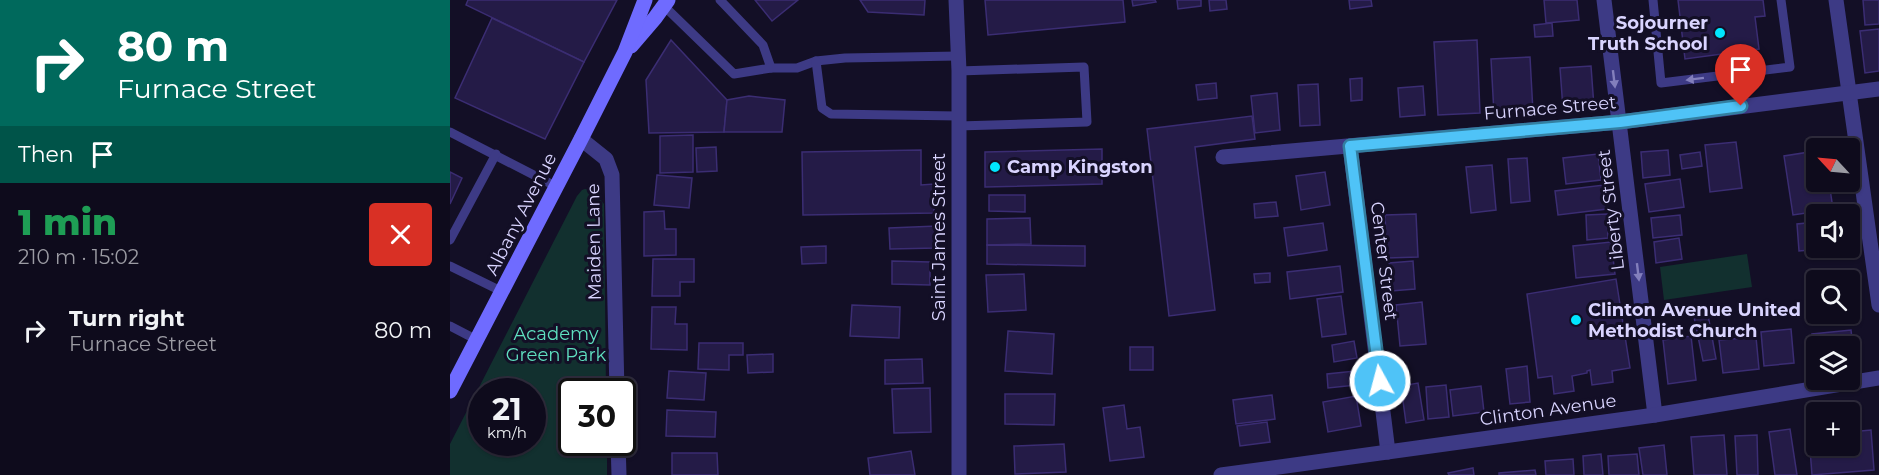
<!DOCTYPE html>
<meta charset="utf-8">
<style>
:root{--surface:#0e0b1c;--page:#1c1929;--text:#f1f3f6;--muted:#9b9ba3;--line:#2e2b3b}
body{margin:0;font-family:Montserrat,sans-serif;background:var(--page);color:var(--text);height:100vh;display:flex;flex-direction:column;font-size:22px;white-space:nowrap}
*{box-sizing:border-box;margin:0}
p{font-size:20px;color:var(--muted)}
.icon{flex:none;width:33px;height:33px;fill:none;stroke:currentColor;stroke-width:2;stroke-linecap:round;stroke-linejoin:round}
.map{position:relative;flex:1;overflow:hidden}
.sheet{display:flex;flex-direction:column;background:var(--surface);width:450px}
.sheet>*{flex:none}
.hud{background:#00695c;color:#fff;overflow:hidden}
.needle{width:39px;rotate:296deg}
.buttons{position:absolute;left:1356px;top:138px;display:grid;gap:12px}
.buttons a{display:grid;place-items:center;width:54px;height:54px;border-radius:6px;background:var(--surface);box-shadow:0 2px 4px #0004,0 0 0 2px var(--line);font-size:30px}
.speed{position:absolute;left:18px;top:378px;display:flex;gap:12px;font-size:30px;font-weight:700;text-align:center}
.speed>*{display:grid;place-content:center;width:78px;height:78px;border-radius:50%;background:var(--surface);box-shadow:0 2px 4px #0004,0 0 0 2px var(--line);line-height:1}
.speed small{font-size:15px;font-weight:400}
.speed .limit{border:3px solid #111;border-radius:9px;background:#fff;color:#111}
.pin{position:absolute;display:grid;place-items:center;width:51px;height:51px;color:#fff;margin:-62px -26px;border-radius:50% 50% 50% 0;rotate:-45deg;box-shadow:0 0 6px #0007}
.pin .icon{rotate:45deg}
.me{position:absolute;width:66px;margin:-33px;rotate:353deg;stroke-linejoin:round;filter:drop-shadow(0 0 4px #0008)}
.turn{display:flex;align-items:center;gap:21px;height:126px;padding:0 18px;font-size:27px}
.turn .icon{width:78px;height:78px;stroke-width:2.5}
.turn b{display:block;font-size:42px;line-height:51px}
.then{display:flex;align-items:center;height:57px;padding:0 18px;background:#0003;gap:12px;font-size:22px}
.round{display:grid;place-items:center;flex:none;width:63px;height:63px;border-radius:6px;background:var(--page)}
.headline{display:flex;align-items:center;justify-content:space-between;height:102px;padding:0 18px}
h1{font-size:36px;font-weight:800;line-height:45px;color:#1e9e55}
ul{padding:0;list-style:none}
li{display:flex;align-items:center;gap:18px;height:90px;padding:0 18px}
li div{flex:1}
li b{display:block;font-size:22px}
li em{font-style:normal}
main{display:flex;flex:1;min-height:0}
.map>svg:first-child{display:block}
</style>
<main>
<section class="sheet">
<div class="hud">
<div class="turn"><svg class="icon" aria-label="right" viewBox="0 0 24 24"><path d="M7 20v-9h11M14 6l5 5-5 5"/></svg><div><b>80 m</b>Furnace Street</div></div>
<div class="then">Then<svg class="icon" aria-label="arrive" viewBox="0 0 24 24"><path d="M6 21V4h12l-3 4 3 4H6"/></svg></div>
</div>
<div class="headline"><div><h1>1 min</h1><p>210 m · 15:02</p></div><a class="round" style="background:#d93025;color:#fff"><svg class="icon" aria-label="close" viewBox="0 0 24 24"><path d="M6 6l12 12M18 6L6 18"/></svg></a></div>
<ul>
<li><svg class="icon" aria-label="right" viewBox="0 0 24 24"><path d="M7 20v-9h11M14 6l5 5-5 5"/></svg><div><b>Turn right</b><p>Furnace Street</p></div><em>80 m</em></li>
</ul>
</section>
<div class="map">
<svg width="1429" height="475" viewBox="0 0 1429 475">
<rect width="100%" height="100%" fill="#130f26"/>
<g fill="#12302f" fill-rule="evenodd">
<path d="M135,189L143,190L154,204L156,391L122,392V442L157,443V475H0V444L127,196L132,190ZM32,392H82V442H32Z"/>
<path d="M1297,254L1302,287L1214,300L1210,267Z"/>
</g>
<g fill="#241b47" stroke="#3b2d73" stroke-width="1.5">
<path d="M18,0H167L134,62L16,5Z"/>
<path d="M305,0H348L322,21Z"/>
<path d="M410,0H475L474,15L418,12Z"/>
<path d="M535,0H673L675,22L538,35Z"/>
<path d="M682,0H705L706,2L683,6Z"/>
<path d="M727,0H751V6L728,9Z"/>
<path d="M759,0H776L777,9L760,11Z"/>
<path d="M899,0H921L922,6L900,9Z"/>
<path d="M1094,0H1127L1129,20L1096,23Z"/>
<path d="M1228,0H1313L1315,16L1305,17L1309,49L1235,59Z"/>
<path d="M1413,0H1429V24L1415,25Z"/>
<path d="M42,18L134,62L95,139L5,98Z"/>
<path d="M1102,23L1103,36L1085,37L1084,25Z"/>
<path d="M1429,29V71L1415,73L1410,31Z"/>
<path d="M221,40L277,100L274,132L199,133L196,80Z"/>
<path d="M1027,40L1030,113L988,115L984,42Z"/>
<path d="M1080,57L1083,112L1044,114L1041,59Z"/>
<path d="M1141,66L1144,107L1113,109L1110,68Z"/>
<path d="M912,78V100L901,101L900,79Z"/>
<path d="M766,83L767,98L748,100L746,85Z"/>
<path d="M868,84L870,125L850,126L848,85Z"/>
<path d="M973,86L975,115L950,117L948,88Z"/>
<path d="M827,93L830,130L805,133L801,96Z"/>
<path d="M299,96L335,100L332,132H274L277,100Z"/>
<path d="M802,116L805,139L745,147L765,310L719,316L697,129Z"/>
<path d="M243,135V172L210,173V136Z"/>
<path d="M1286,142L1292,188L1260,192L1255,145Z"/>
<path d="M266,147L267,171L247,172L246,148Z"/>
<path d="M652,149V184L535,187V152Z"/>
<path d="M471,150V185L484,184V213L353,215L352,152Z"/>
<path d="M1218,150L1220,175L1193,178L1191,152Z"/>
<path d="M1366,151V182H1379L1383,209L1343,215L1334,156Z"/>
<path d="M1250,152L1252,166L1232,169L1230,155Z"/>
<path d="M1148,154L1151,180L1116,184L1113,158Z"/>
<path d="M1077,158L1080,201L1061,203L1058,159Z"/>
<path d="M1042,165L1046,210L1021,213L1016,167Z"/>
<path d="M0,172L12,178L0,204Z"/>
<path d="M875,172L880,205L851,210L846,176Z"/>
<path d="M207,175L242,178L239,208L204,205Z"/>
<path d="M1230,179L1234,207L1199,212L1195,184Z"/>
<path d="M1154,185L1157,209L1108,215L1105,191Z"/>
<path d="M539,195H575V212L539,211Z"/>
<path d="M826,202L828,216L805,218L804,204Z"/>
<path d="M214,211L215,229H226V255L194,256V212Z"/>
<path d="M966,214L968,257L937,258L935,215Z"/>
<path d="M1157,214L1158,238L1137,240L1136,215Z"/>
<path d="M1230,215L1232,235L1203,238L1201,218Z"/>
<path d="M580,218L581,244L537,245V219Z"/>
<path d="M1366,222V248H1384L1349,251L1347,224Z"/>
<path d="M873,223L877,250L838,256L834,228Z"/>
<path d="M487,226V248L440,249L439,228Z"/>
<path d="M1229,238L1232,259L1206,263L1204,242Z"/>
<path d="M1161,242L1165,274L1126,278L1123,246Z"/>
<path d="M537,245L635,246V266L537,264Z"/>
<path d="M376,246V263L352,264L351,247Z"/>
<path d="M203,259H244V282H230V296H202Z"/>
<path d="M442,261L480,262V285L442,284Z"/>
<path d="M963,261L965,289L941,291L939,263Z"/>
<path d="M890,266L893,292L840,299L837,272Z"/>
<path d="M820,273V282L805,283L804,274Z"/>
<path d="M574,274L576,310L538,312L536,275Z"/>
<path d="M1166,279L1180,368L1162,371L1163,382L1142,385L1140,370L1137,371V373L1122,376L1124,391L1104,394L1102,376L1088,378L1077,294Z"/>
<path d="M1400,295L1402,316L1361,321L1359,300L1366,299V314H1400Z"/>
<path d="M891,296L896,334L872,337L867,299Z"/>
<path d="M972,302L976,344L950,346L946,305Z"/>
<path d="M402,305L450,307L449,338L400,336Z"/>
<path d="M202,307H226L225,324H237V350L201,349Z"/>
<path d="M1258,315L1266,359L1253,361L1244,317Z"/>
<path d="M1341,329L1344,363L1314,366L1311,332Z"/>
<path d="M1401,330L1405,363H1400V346H1366L1365,367L1362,334Z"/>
<path d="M558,331L604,334L602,374L555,371Z"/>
<path d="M1241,336L1246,380L1218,384L1213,340Z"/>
<path d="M1306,337L1309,369L1273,373L1269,340Z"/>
<path d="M904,341L907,358L884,362L882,345Z"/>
<path d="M249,343H293V355H279V370L248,369Z"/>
<rect x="680" y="347" width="23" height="23"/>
<path d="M323,354V372L298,373L297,355Z"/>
<path d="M472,359L473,383L435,384V360Z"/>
<path d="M1077,366L1080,402L1060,404L1056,369Z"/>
<path d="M219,371L256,373L254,400L217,398Z"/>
<path d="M905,371L906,385L878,388L877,374Z"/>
<path d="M968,383L974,420L956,423L951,386Z"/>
<path d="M996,385L999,417L978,419L976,387Z"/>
<path d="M1031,386L1034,412L1003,416L1000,390Z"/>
<path d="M480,388L481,432L444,433L442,389Z"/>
<path d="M555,394H605L604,425L555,424Z"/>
<path d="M822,395L825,419L786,424L783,400Z"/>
<path d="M906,396L911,426L878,432L873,402Z"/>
<path d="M674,405L677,429L690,427L694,457L660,461L653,408Z"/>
<path d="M217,410L266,412L265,437L216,436Z"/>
<path d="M817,422L820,442L790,446L787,426Z"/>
<path d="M1340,429L1347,475H1325L1319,432Z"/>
<path d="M1421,430L1424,470L1362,475L1359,436L1366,435V446H1400V432Z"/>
<path d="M1274,435L1277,475H1244L1241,437Z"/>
<path d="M1307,435L1308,475H1287L1285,436Z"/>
<path d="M614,444L616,472L565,474L564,446Z"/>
<path d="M1214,445L1217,475H1193L1189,448Z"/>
<path d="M461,451L465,475H420L418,458Z"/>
<path d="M222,453H267L268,475H222Z"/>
<path d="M1151,454L1153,475H1134L1133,456Z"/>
<path d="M1187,454L1189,475H1159L1158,456Z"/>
<path d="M1123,459L1124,475H1096L1095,461Z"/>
<path d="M1023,468L1024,475H999L998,473Z"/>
<path d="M1085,470L1086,475H1049V473Z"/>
</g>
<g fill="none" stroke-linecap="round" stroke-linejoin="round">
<g stroke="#3d3a85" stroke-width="9">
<path d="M270,0L313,45L321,68"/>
<path d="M1203,0L1211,83L1340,67L1331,0"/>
<path d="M214,6L284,74L321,68H347L366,61L395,58L508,56"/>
<path d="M366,61L372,108L381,114L508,116"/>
<path d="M508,126L637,122L634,67L509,71"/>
<path d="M0,132L107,187"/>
<path d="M0,240L46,154"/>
<path d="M0,266L53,292"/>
<path d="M0,326L27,340"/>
</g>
<g stroke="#3d3a85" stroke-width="15">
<path d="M506,0L509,71V475"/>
<path d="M1154,0L1205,415"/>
<path d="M1386,0L1429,305"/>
<path d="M131,139L156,159L162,175L167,392"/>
<path d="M900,146L938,452"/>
<path d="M773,157L1170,122L1429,89"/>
<path d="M168,442L169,475"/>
<path d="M771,475L1205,415L1429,378"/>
</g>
<g stroke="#6f6bff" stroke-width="15">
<path d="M181,46L205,18L218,0"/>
<path d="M0,391L131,139L175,52L195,0"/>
</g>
</g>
<defs><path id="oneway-solid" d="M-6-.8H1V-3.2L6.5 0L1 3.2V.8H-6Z" transform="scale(1.5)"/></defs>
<g fill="#837fbc">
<use href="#oneway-solid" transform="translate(1164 79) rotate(83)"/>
<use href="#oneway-solid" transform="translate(1245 79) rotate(173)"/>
<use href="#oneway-solid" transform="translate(1188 272) rotate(83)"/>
</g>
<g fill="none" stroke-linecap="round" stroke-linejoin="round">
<g stroke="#337fa1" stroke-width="15">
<path id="route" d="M930,381L900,146L1170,122L1291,106"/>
</g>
<use href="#route" stroke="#4fc3f7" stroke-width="10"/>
</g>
<g fill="#00e5ff" stroke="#130f26" stroke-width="2">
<circle cx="1270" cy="33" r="6"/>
<circle cx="545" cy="167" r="6"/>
<circle cx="1126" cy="320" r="6"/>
</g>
<g text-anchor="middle" stroke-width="6" stroke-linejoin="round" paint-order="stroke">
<g font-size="18" font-weight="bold" fill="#d9d4ff" stroke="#130f26" text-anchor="start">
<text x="1258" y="29" text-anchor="end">Sojourner<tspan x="1258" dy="21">Truth School</tspan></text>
<text x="557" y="173">Camp Kingston</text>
<text x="1138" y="316">Clinton Avenue United<tspan x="1138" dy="21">Methodist Church</tspan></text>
</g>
<g font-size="18" fill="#d9d4ff" stroke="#130f26">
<text transform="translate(1100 108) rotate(-5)" y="6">Furnace Street</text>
<text transform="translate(1161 210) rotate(-97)" y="6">Liberty Street</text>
<text transform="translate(71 214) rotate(-63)" y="6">Albany Avenue</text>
<text transform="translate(489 237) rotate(-90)" y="6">Saint James Street</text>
<text transform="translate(144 242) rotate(-91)" y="6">Maiden Lane</text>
<text transform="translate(934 261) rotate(83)" y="6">Center Street</text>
<text transform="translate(1098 410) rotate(-8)" y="6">Clinton Avenue</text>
</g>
<g font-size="18" fill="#5fe0c0" stroke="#130f26">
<text x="106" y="340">Academy<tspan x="106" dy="21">Green Park</tspan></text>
</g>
</g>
</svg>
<div class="buttons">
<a><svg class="needle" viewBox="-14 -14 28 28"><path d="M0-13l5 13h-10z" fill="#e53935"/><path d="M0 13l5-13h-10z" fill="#9b9ba3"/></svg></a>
<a><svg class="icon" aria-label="sound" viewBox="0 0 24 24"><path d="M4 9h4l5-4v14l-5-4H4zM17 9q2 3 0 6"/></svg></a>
<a><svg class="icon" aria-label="search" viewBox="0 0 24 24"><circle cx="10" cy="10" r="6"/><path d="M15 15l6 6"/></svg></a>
<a><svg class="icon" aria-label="layers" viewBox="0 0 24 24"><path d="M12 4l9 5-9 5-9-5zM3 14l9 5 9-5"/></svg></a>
<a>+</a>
</div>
<div class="speed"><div>21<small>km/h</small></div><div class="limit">30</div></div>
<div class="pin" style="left:1291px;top:106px;background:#d93025"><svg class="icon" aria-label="arrive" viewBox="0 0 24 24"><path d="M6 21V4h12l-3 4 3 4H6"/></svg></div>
<svg class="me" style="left:930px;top:381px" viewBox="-20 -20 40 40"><circle r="17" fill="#4fc3f7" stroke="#fff" stroke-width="3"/><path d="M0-11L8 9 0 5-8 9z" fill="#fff"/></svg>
</div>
</main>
